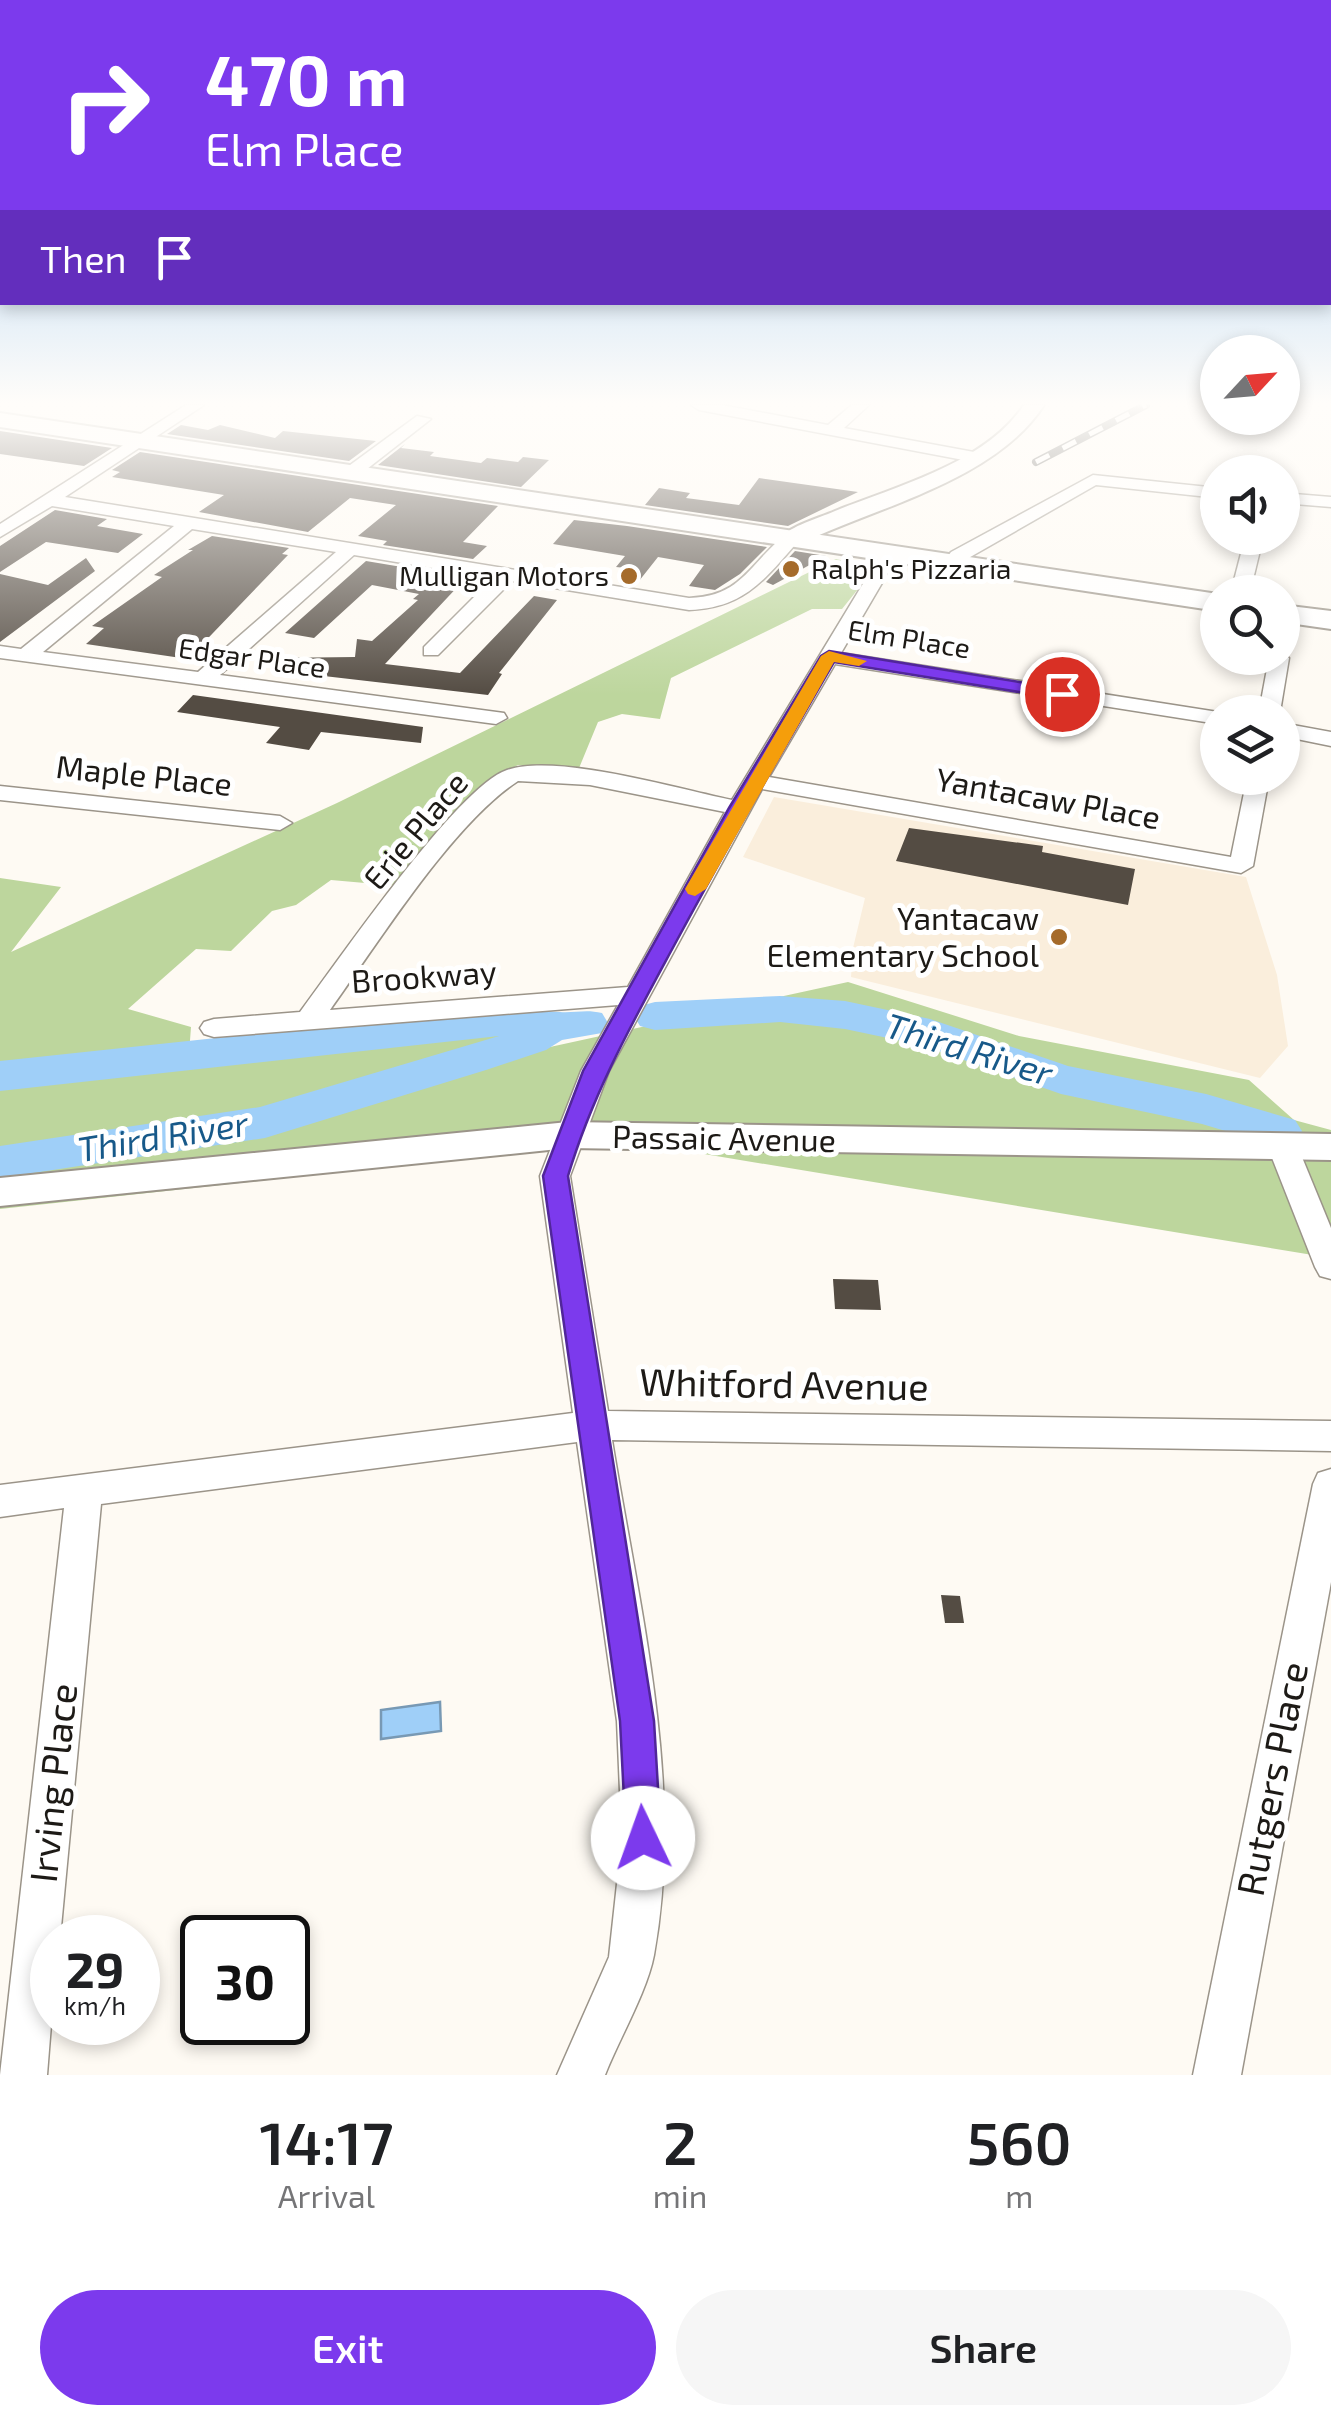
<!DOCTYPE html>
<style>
:root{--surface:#fff;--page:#f6f6f6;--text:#202124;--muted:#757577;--accent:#7c3aed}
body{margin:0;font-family:"Exo 2",sans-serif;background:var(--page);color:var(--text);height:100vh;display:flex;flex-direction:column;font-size:38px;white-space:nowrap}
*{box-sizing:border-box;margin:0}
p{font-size:32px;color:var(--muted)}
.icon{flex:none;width:55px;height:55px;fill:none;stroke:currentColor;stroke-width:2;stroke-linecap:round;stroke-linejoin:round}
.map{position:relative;height:2075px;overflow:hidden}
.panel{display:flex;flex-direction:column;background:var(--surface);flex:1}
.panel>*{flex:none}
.guide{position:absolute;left:0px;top:0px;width:1332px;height:305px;box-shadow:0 5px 15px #0003;background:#7c3aed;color:#fff;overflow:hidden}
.needle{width:65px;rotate:64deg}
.fabs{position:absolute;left:1200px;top:335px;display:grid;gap:20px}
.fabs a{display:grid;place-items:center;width:100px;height:100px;border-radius:50%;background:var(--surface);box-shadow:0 5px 15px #0003;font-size:50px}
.speed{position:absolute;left:30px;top:1915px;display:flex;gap:20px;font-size:50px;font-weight:700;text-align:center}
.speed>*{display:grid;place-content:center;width:130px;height:130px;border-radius:50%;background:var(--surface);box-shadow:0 5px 15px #0003;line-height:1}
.speed small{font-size:25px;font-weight:400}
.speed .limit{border:5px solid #111;border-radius:15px;background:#fff;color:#111}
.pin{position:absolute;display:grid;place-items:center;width:85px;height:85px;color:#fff;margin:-42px;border:5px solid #fff;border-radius:50%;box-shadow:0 2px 10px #0007}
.me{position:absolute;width:110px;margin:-55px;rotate:357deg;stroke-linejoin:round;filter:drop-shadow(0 0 8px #0008)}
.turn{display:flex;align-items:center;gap:35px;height:210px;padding:0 40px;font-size:45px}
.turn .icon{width:130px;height:130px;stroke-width:2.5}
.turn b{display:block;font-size:70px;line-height:85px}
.then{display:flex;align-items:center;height:95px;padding:0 40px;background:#0003;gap:20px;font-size:38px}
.eta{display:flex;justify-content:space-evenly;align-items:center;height:170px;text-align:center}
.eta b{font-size:60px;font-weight:600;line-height:70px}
.cta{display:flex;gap:20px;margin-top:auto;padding:20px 40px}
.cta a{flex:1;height:115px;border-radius:60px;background:var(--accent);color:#fff;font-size:40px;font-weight:600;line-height:115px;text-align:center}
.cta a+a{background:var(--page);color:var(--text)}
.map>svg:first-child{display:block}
</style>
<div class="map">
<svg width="1331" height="2075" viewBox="0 0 1331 2075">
<rect width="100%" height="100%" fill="#fefaf3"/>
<path fill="#faeedc" d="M774,797L1246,877L1277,975L1288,1046L1260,1078L851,977L853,948L865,898L743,857Z"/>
<g fill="#bdd69d">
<path d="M836,559L875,568L842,609H812L671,678L660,719L622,714L598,722L577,773L518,765L492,779L399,886L331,880L296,905L272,911L231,951L196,949L128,1009L191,1027L189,1054L0,1076V878L61,887L11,952L337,803Z"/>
<path d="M848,982L1019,1036L1249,1080L1294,1120L1331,1130V1258L626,1141L0,1209V1080L500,1024L541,1023L550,1047Z"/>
</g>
<path fill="#9fcff8" stroke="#7899b4" stroke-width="2.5" d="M440,1702L441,1731L381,1739V1710Z"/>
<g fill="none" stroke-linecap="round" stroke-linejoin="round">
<g fill="#9fcff8" fill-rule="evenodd">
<path d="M780,996L845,1001L930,1019L1068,1066L1206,1094L1295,1120L1302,1131L1295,1142L1279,1147L1202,1124L1061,1094L921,1045L845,1029L780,1022L655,1030L640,1026L634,1016L640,1006L655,1002Z"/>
<path d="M500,1008C520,1008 540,1012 560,1012C575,1013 586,1009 602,1013L608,1023L602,1033L562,1040L546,1050L486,1070L265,1138L0,1178V1146L260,1107L499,1036L0,1091V1061Z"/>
</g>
</g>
<g fill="#544c43">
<path d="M181,425L208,430L220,425L275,438L283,431L376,441L349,461L167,434Z"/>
<path d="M0,431L112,448L84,466L0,454Z"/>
<path d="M405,444L401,448L434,452L430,456L481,463L487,458L518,462L523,457L549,460L521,487L378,465Z"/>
<path d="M140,452L498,506L463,542L487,546L473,559L383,545L387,541L358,536L396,505L350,498L308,532L199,512L224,495L112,477L120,472L112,470Z"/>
<path d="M759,478L858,492L788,526L645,505L659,488L690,493L686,498L739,505Z"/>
<path d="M55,510L107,519L97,526L143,534L118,553L46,542L0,572V546Z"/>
<path d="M574,520L627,526L767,547L740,574L715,590L689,586L704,565L658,557L639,581L619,577L626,568L616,567L625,556L553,544Z"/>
<path d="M212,536L289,548L282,554L288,555L188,659L86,644L104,628L92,626L162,577L154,575L193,550H188Z"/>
<path d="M795,551L826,556L773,585L766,582Z"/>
<path d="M86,558L95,571L0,642V574L48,585Z"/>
<path d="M366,561L456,576L452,580L463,581L385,664L460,673L534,596L557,600L499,673L502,674L488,695L272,670V658L355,657L357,639L372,641L418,600L413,599L419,594L372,585L314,638L285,633Z"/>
<path d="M193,695L423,727L421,743L321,732L309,750L266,743L280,727L177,712Z"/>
<path d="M909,828L1043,846L1042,852L1135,869L1128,905L896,861Z"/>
<path d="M833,1279L878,1280L881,1310L835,1309Z"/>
<path d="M941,1595L960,1596L964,1623H945Z"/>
</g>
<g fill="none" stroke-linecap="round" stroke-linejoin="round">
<g stroke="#9b9489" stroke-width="3">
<g id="minor">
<path d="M186,405H204L65,497L689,598C742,596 748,565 785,535H797L800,539C765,579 745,608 689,610L512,581L438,655H424V647L493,578L354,555L220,675L504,713L507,718L496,724L0,658V646L21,649L174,526L52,506L0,537V524ZM192,529L336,552L198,672L43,652Z"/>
<path d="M691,405H722L828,425L852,405H869L844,428L974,452L982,457L974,462L699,410Z"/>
<path d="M417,416L431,419L358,476H346V468Z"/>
<path d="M1093,475L1218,488V498L1096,485L965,560L952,569L943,563L951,552Z"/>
<path d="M1282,493L1331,497V507L1282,503Z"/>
<path d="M1245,538H1263L1250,592H1231Z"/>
<path d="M890,548L899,554L841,653L1218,712H1222H1218V724L835,664L769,777L1231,857L1247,778H1269L1253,866L1241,873L762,789L609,1071L570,1176L608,1411L1331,1421V1451L612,1440C639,1607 685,1785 654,1955C647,1992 619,2039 605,2075H557L609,1957L622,1838L617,1721L577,1442L101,1504L60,1938H52V2012L47,2075H0L64,1508L0,1517V1485L573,1413L540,1176L581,1071L618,1005L214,1037L204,1034L200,1028L204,1022L214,1019L300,1012C336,964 458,786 507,770C557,753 678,789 732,800L881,554ZM518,781L590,785L725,812L628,987L330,1010C377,945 452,824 518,781Z"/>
<path d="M1288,607L1298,613L1292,641L1282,647V609Z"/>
<path d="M1282,653L1289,658L1280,712H1259L1269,658H1282Z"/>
<path d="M1282,723L1331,732V746L1282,736Z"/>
<path d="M0,786L280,816L292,823L280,830L0,800Z"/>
<path d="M1282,1135L1292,1138L1297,1145L1331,1228V1279L1320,1276L1315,1267L1267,1145L1272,1138Z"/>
<path d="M1331,1469V1582L1241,2075H1193L1313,1484L1318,1473Z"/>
</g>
</g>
<g stroke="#9b9489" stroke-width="4">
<g id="tertiary">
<path d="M1024,405H1044C996,480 877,507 799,544H783L779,539C792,525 817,519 835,511C897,486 986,463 1024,405Z"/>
<path d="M568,1122L1331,1134V1160L568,1148L0,1206V1178Z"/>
</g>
</g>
<g stroke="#9b9489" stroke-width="4">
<g id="secondary">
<path d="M0,413L1218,594V611L0,427Z"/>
<path d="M1282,605L1331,611V629L1282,622Z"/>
</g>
</g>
<use href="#minor" fill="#fff" fill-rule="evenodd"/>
<use href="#tertiary" fill="#fff" fill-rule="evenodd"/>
<use href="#secondary" fill="#fff" fill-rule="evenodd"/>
<g stroke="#524f4a" stroke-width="8">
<path id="rail" d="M1036,462L1146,405"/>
</g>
<use href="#rail" stroke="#fff" stroke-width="5" stroke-dasharray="15" stroke-linecap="butt"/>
</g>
<linearGradient id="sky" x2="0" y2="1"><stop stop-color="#8bbfee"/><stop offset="0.58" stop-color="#fffdfa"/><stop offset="1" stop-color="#fffdfa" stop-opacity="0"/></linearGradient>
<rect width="1331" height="695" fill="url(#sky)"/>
<path fill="#7c3aed" stroke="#51269a" stroke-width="2.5" d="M829,651L1062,689L1071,694L1062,699L834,662C780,755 727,847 676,942C635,1018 593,1092 568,1176L654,1721L661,1838L656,1850L643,1856L631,1850L626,1838L620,1721L543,1176L583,1071L729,808L821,656Z"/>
<path fill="#f59e0b" d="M829,651L867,661L859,666L834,662L706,889L695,896L688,894L685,889L821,656Z"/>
<g fill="#a56b2b" stroke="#fff" stroke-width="4">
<circle cx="791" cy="569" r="10"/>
<circle cx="629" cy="576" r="10"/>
<circle cx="1059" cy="937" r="10"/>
</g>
<g text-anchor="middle" stroke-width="10" stroke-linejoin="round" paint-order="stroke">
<g font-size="28" fill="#1d1a16" stroke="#fff" text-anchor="start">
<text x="811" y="579">Ralph's Pizzaria</text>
<text x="609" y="586" text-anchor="end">Mulligan Motors</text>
</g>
<g font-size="28" fill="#1d1a16" stroke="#fff">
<text transform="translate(909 639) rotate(9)" y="10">Elm Place</text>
<text transform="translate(252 658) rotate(8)" y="10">Edgar Place</text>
</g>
<g font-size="32" fill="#1d1a16" stroke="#fff">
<text transform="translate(144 776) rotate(6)" y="11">Maple Place</text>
<text transform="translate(1048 799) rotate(10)" y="11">Yantacaw Place</text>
<text transform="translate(416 831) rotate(-50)" y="11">Erie Place</text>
<text transform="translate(424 977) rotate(-4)" y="11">Brookway</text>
<text transform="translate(724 1139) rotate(1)" y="11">Passaic Avenue</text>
</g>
<g font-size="32" fill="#1d1a16" stroke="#fff" text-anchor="end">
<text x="1039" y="930">Yantacaw<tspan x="1039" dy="37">Elementary School</tspan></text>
</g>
<g font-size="35" font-style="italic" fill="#175989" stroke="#fff">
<text transform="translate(969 1050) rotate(17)" y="12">Third River</text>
<text transform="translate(163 1137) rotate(-9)" y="12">Third River</text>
</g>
<g font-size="38" fill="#1d1a16" stroke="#fff">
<text transform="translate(784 1385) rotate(1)" y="13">Whitford Avenue</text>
<text transform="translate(1273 1779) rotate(-79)" y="13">Rutgers Place</text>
<text transform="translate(54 1783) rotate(-84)" y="13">Irving Place</text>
</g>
</g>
</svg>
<div class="fabs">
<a><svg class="needle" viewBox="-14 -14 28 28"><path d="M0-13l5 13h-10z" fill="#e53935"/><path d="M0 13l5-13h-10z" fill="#757577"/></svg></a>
<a><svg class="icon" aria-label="sound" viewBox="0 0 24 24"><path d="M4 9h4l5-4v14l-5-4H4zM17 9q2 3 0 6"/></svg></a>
<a><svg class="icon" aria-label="search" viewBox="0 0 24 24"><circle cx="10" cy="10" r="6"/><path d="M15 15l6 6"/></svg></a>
<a><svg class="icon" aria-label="layers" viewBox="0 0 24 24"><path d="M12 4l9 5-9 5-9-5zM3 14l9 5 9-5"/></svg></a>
</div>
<div class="speed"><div>29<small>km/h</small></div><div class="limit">30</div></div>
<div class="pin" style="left:1062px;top:694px;background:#d93025"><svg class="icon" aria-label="arrive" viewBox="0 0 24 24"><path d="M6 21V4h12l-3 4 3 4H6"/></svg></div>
<svg class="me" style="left:643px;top:1838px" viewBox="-20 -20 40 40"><circle r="19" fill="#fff"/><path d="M0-13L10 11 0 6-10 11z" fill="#7c3aed"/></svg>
<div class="guide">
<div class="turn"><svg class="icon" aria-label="right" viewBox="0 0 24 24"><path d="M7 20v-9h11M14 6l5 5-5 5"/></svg><div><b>470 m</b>Elm Place</div></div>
<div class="then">Then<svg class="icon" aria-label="arrive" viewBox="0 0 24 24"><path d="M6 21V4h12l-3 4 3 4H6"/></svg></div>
</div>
</div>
<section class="panel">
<div class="eta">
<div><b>14:17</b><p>Arrival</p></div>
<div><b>2</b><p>min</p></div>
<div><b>560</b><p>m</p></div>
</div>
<div class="cta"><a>Exit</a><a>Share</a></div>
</section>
